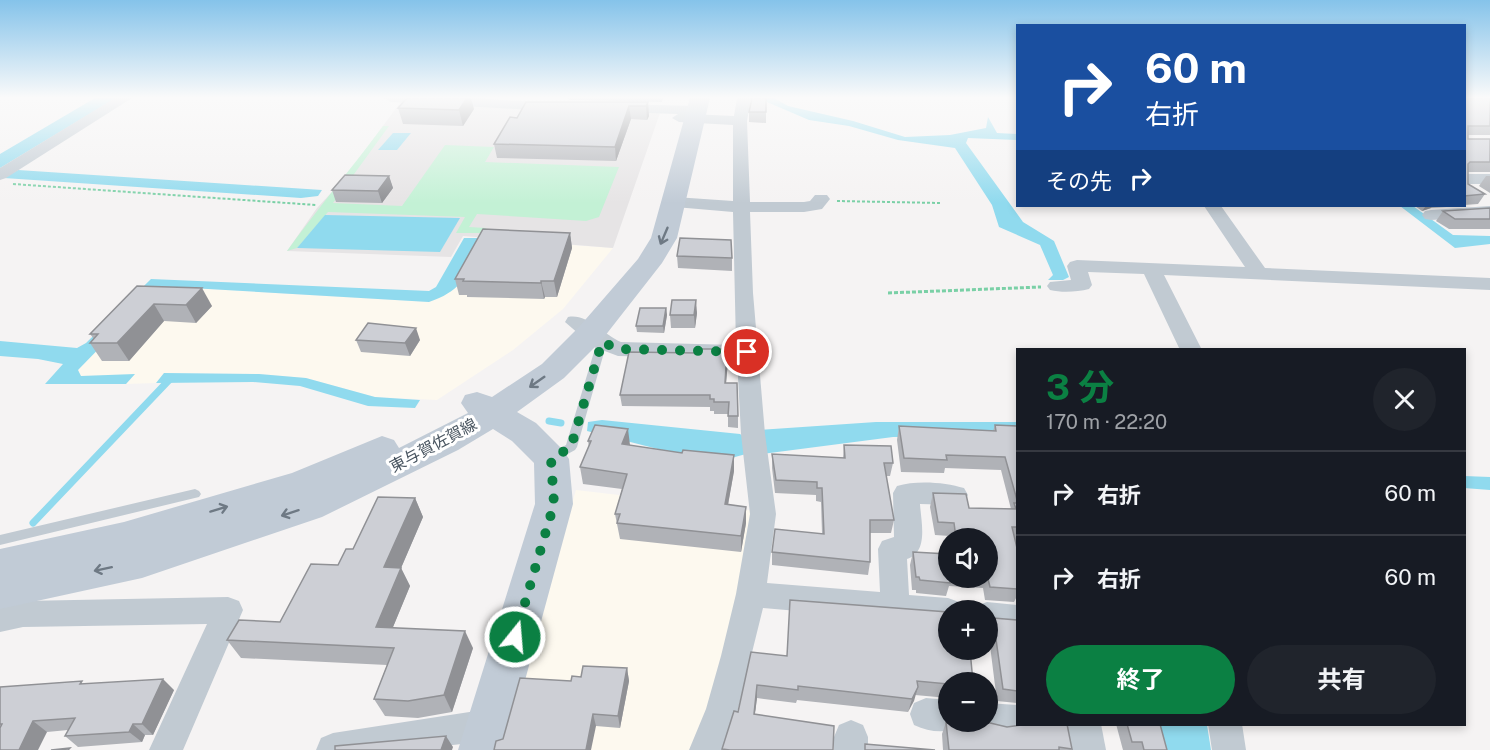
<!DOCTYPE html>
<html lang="ja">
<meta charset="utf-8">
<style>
:root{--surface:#171b24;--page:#20242c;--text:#f1f3f6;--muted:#9ea1a6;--line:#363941;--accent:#0b8043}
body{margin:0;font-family:"Public Sans","Noto Sans JP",sans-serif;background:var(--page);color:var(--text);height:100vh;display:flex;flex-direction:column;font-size:22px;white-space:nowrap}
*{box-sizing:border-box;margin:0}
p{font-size:20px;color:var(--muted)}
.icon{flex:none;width:33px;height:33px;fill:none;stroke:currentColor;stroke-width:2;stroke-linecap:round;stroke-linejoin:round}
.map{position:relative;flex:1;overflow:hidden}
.sheet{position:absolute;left:1016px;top:348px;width:450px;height:378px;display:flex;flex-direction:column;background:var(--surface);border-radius:0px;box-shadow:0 3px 9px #0003}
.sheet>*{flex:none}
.hud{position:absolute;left:1016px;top:24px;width:450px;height:183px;border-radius:0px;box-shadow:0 3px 9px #0003;background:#1a4fa0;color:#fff;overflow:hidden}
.fabs{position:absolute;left:938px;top:528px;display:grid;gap:12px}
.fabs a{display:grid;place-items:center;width:60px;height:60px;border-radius:50%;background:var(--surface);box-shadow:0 3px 9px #0003;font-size:30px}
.pin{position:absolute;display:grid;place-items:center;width:51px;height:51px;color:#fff;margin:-26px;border:3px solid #fff;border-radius:50%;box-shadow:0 2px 6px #0007}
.me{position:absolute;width:66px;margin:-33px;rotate:17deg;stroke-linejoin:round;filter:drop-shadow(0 0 4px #0008)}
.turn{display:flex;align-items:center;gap:21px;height:126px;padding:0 30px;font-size:27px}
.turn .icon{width:78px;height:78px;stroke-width:2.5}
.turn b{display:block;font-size:42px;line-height:51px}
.then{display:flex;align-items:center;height:57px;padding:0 30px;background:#0003;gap:12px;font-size:22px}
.round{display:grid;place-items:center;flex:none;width:63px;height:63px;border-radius:32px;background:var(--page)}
.overview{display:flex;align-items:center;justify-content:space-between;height:102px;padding:0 30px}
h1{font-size:36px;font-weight:700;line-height:45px;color:var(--accent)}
.action{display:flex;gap:12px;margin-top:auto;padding:12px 30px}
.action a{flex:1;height:69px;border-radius:36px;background:var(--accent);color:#fff;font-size:24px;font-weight:700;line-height:69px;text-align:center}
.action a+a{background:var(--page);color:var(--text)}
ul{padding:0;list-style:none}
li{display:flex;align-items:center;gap:18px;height:84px;padding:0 30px;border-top:2px solid var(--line)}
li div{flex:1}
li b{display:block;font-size:22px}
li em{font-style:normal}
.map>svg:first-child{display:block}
</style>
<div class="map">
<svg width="1490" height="750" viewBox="0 0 1490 750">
<rect width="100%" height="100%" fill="#f5f3f3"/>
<g fill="#fdf9ef">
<path d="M485,239L613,248L563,309L513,350L437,400L375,397L306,378L259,374L164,373L156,383L126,384L134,375L80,376L78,370L155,291L173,287L429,302Z"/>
<path d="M576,490L757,511L741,616L693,750H498Z"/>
</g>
<path fill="#e6e4e5" d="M402,100L661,110L613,248L463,236L451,257L287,251L317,208L344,179Z"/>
<path fill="#c3f1d5" d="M383,126H389L333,203L402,206L445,145L494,147L485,162L619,167L599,217L586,221L477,214L469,227L486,228L483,233H456L465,217L328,212L297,248L287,251C318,208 351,169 383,126Z"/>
<g fill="#90daee">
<path d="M95,98H116L0,168V154Z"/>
<path d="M764,98H774L788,106L853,121L905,137L950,135L986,128L988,117L997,133L1017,134V140L968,138L966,143L1023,222L1054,241L1069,277L1063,280H1048L1053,275L1040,245L999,227L992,205L955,148L898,140L849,126L809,120L767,102Z"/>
<path d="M393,133H411L397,150H378Z"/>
<path d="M18,170L322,190L318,196L301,198L4,178Z"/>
<path d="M1400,206H1413L1453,235L1490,236V244L1455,248Z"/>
<path d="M325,215L460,218L440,252L297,248Z"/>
<path d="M464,238H482C469,271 465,290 429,302L173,287L155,291L78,370L81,376L135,374L126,384H45L63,364L38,359L0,356V341L77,348L86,343L151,279L429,291L436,287Z"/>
<path d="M164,373L259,374L306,378L375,397L420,400L415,408L368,406L300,386L253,382L156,383Z"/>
<path d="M602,420L740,434L747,439L760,430L876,422H1017V436L893,437L762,454H746L713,463L587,431L588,422Z"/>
<path d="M1464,476L1490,477V490L1464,488Z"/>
<path d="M1158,725H1207L1211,750H1166Z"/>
</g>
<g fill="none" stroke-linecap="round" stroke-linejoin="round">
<g stroke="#90daee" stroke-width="7">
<path d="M549,421L561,423"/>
<path d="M33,523L171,378"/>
</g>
<g stroke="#7ad0a6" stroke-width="2" stroke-dasharray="3 2" stroke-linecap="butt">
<path d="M13,184L316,205"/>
<path d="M837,201L940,203"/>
</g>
<path stroke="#7ad0a6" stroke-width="3" stroke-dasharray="4 2" stroke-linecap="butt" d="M888,293L1041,287"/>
<g fill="#c1cad2" fill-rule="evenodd">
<path d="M602,339L607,342L577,447L575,450L555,461H547L545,458L547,455L566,445L597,342Z"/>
<path d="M195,489L199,491L201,494L199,497L0,545V535Z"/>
</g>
<g fill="#c1cad2" fill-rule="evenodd">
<path d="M115,98H132L6,178L0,180V168Z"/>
<path d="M384,98H471L552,103L559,107L552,111L391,102Z"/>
<path d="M737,98H751L747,121L750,202H804L810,201L815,195H827L830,199L822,209L804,212H750L753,293L765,434L776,514L767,583L880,592L878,549L882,541L894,537L893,493L897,486C916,480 945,482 964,488L968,495L964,502L955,505L920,504C921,522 929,552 907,559L909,595L948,598L959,602L963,610H948V624L763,608L738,709L723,750H689L706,709L721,656L736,594L750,514L741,434L737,359L618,356L594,347L565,322L568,317C587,313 604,335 621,342L736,345L733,212L675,207L669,206L666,202L669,198L675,197L733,201V125L679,122L672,118L678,114L618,112L611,108L618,104L696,106L703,110L701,113L690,114L734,116Z"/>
<rect x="1464" y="174" width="26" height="10"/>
<path d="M1204,206H1221L1265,268L1490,278V290L1164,275L1202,350H1180L1144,274L1088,272L1092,285L1089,289C1077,292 1062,293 1050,290L1047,286L1050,282L1071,280L1067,266L1070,262L1077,260L1245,267Z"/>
<path d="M1490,206V216L1431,220L1425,219L1422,215L1425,211L1431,210Z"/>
<path d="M228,597L239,601L243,610L183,750H149L207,624L23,627L0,632V606L23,601Z"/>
<path d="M987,602L1017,605V631L987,628V610H974L976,606Z"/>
<path d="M926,698L948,700V722H962L960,727C944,734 930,732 914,725L910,714L914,703Z"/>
<path d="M987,703L1017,705V724H1032L1029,733C1012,740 992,737 975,730L972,722H987Z"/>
<path d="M489,709L501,713L506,725L501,737C447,750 373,750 316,750L321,738L333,733Z"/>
<path d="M851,720L863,725L868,737V750H834V737L839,725Z"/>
<path d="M1067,724H1101L1106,750H1072Z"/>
<path d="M1208,724H1242L1246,750H1212Z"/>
</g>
<path fill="#c1cbd6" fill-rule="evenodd" d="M690,98H710L677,238L662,263L601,341L564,378L517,412L536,423L563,450L569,459L573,504L506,750H458L535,504L534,463L512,441L493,429L458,450L322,517L142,578L0,609V549L124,522L292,473L382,436L394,440L399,448L468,413L461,403L465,395L477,392L492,397L542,364L579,327L638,259L651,238Z"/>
</g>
<g fill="#b0b2b7">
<path d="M568,98H663L662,102L569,100Z"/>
<path d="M766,98V123L749,122V112Z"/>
<path d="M1464,98H1490V135H1468V139H1490V172H1468V184L1485,194L1478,204L1464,205Z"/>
<path d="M648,102L649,116L647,120L631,119L616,161L497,158L494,144L517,118Z"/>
<path d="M398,108L474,109L463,126L403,124Z"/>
<path d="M389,176L393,188L382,203L336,202L332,190Z"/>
<path d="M1486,176H1490V193L1479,186Z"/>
<path d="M1415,206H1462L1431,208L1422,211Z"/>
<path d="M1490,208V229H1449L1436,221L1443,211Z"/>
<path d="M570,233L572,248L557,297H545L544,299L467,297V295H459L455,279Z"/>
<path d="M677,256L732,258V271L678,268Z"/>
<path d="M137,286L212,306L196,323L164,321L129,361H102L90,343L94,339L90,334Z"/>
<path d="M666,308L667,315L664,333L637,332L636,326Z"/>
<path d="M697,313L695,328H671L670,315Z"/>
<path d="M356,340H420L410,356L361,352Z"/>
<path d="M728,361L726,383L738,416V428L728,427V414H714V411H710V407L622,406L620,395Z"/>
<path d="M995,425L1017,426V540H1015L1017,549V596L1014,602L985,600L983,588L949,586L946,596L916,593V590H912L910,565L913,552L948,578H987V538H950V536L935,535L930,507L933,493L969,508L1011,509L1001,470L945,468L944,473L901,472L897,440L899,426L993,431Z"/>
<path d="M588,441L630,445L734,471L728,505L746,507V523L741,552L620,539L615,514L622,489L583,484L580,467L589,447Z"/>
<path d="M844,445L893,463L890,476H886L894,520L891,533H870V562L868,575L772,565V552L822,533L821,502L816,501V495L775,493L772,468V454L843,458Z"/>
<path d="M415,498L423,517L401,568L410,586L393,627L473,648L452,712L418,718L385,716L374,699L387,665L241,658L227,640L280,622L338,565L353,549Z"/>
<path d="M993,618L1017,620V703L997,701L988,630Z"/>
<path d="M751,652L948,682V698L915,695L908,712L797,700L796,703L757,698L755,714L833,750H722L738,712Z"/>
<path d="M627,668L629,681L620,728L596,726L503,739L571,681L581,677Z"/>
<path d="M85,684L174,690L153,735H145L142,742L78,747L65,736L68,730L47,732L0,750V687Z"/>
<path d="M946,722L1072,749L1071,750H943L942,734Z"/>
<path d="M1116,724H1160L1167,750H1123Z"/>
</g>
<g fill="#909195">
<path d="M467,98H471L474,109L463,126L459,110Z"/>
<path d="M648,102L649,116L647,120L646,106Z"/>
<path d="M629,106L631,119L616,161L615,147Z"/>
<path d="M389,176L393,188L382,203L378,191Z"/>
<path d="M1426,206H1432L1431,208L1422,211Z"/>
<path d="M570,233L572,248L557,297L554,281Z"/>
<path d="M541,281L545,297L544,299L541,283Z"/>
<path d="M202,288L212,306L196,323L186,305Z"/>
<path d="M696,300L697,313L695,328L694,315Z"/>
<path d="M154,304L164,321L129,361L117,343Z"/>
<path d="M666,308L667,315L664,333L663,326Z"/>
<path d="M416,328L420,340L410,356L405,343Z"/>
<path d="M727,349L728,361L725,395V383Z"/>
<path d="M628,429L630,445L622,444Z"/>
<path d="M734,455V471L725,521V504Z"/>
<path d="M415,498L423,517L401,568L410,586L386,644L376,627L384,567Z"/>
<path d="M746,507V523L741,552V536Z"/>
<path d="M465,631L473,648L452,712L444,695Z"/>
<path d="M627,668L629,681L620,728L618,716Z"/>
<path d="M163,679L174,690L153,735L142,724Z"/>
<path d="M757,685V698L753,727L754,714Z"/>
<path d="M918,687L914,701L908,712L912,699Z"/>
<path d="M593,714L596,726L591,750H586Z"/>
<path d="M33,721L47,732L38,750H19Z"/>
<path d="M133,724L145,735L142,742L129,732Z"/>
<path d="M446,736L453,747L452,750H441Z"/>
</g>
<g fill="#cdcfd5" stroke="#909195" stroke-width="1.5">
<path d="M407,98H467L459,110L398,108Z"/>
<path d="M752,98H766V112H749Z"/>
<path d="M1464,98H1490V126H1468V139H1490V162H1470L1468,164V184L1485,194L1464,196Z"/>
<path d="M526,102H648L646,106H629L615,147L494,144L510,117L517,118Z"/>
<path d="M345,175L389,176L378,191L332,190Z"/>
<path d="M1490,208V219H1455L1443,211Z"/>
<path d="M483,229L570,233L554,281H541V283L463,281L464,279H455Z"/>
<path d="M680,238L731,240L732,258L677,256Z"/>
<path d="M137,286L202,288L186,305L154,304L117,343H90L98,334H90Z"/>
<path d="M672,300H696L694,315H670Z"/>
<path d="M640,308H666L663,326H636Z"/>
<path d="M368,323L416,328L405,343L356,340Z"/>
<path d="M699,349H727L725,383H737L738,416H728L729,402H714V399H710V395H620L629,352L698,353Z"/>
<path d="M595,425L628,429L622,444L682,453L683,450L734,455L725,504L746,507L741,536L617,523L620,514H615L627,474L580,467L591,441H588Z"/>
<path d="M995,425L1017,426V500L1005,457L946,455L947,460L904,458L899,426L996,431Z"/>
<path d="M844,445L891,446L893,463H884L894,520H870V562L772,552L775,529L824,534L822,488H817V482L776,480L772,454L845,458Z"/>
<path d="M933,493L966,494L969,508L1016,509L1014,503H1017V527H1012L1017,548V589L990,587L987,575V538H956L954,523L938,522Z"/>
<path d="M378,497L415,498L384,567L401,568L376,627L465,631L444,695L408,701L374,699L394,648L227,640L239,620L280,622L311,564L338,565L346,549H353Z"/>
<path d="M913,552L948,554V578H949L950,583L920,580L919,577H916Z"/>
<path d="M790,600L948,612V650H970L973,682H948V684L917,681L918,687L912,699L798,686V690L757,685L754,714L834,726L833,750H730L722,749L734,711L738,712L751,652L787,656Z"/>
<path d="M955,606L966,607V610H953Z"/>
<path d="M993,618L1017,620V691L1003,689Z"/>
<path d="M583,666L627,668L618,716L593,714L586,750H494L496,741L503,739L520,678L571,681L572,676L581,677Z"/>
<path d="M163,679L142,724H133L129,732L65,736L75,718L33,721L19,750H0V728L2,724H0V687L82,681L80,684Z"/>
<path d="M948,721L986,722L1007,727L1028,724H1067L1072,749L1059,747V750H949L946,722Z"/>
<path d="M1127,724H1160L1167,750H1144L1142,742H1132Z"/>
<path d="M446,736L441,750H335V746Z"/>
<path d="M865,744L935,750H865Z"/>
<path d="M70,748L68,750H51Z"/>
</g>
<defs><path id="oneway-shaft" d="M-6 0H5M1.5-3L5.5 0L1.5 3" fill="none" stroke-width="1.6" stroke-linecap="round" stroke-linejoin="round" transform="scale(1.5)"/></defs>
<g stroke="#6e7984">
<use href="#oneway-shaft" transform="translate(664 236) rotate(113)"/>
<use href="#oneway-shaft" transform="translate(537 382) rotate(145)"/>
<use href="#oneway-shaft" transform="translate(219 509) rotate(-17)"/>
<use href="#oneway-shaft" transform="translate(290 513) rotate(162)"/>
<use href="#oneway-shaft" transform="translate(103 569) rotate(168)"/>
</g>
<linearGradient id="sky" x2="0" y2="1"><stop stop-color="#85c3ea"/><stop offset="0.48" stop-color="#fafafa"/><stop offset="1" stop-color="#fafafa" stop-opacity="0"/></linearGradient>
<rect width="1490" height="203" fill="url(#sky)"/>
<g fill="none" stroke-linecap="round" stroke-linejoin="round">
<path stroke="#0b8043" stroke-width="10" stroke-dasharray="0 18" d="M515,637L554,504L551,459L571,447L602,342L618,349L747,352"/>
</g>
<g text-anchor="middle" stroke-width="6" stroke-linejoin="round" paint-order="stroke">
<g font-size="16" fill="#4a5661" stroke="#fff">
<text transform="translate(433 445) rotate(-28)" y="6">東与賀佐賀線</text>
</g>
</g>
</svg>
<div class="fabs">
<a><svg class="icon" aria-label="sound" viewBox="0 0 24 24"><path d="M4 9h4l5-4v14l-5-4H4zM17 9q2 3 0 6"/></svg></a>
<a>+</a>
<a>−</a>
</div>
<div class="pin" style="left:747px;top:352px;background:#d93025"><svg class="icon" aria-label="arrive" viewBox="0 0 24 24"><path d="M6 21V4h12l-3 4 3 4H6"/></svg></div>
<svg class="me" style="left:515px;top:637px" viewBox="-20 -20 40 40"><circle r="17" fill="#0b8043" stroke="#fff" stroke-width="3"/><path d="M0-11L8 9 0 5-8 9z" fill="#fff"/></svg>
<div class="hud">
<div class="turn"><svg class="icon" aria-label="right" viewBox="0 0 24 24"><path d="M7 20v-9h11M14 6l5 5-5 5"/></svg><div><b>60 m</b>右折</div></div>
<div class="then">その先<svg class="icon" aria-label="right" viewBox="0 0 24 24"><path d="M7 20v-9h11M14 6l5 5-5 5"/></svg></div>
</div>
<section class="sheet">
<div class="overview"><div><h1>3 分</h1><p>170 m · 22:20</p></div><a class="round"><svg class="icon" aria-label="close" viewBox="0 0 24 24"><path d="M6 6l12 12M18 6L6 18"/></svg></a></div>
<ul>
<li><svg class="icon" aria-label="right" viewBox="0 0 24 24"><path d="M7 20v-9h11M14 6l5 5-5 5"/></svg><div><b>右折</b></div><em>60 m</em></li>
<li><svg class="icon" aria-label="right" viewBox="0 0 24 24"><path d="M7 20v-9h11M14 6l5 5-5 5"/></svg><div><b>右折</b></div><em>60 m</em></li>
</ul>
<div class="action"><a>終了</a><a>共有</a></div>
</section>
</div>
